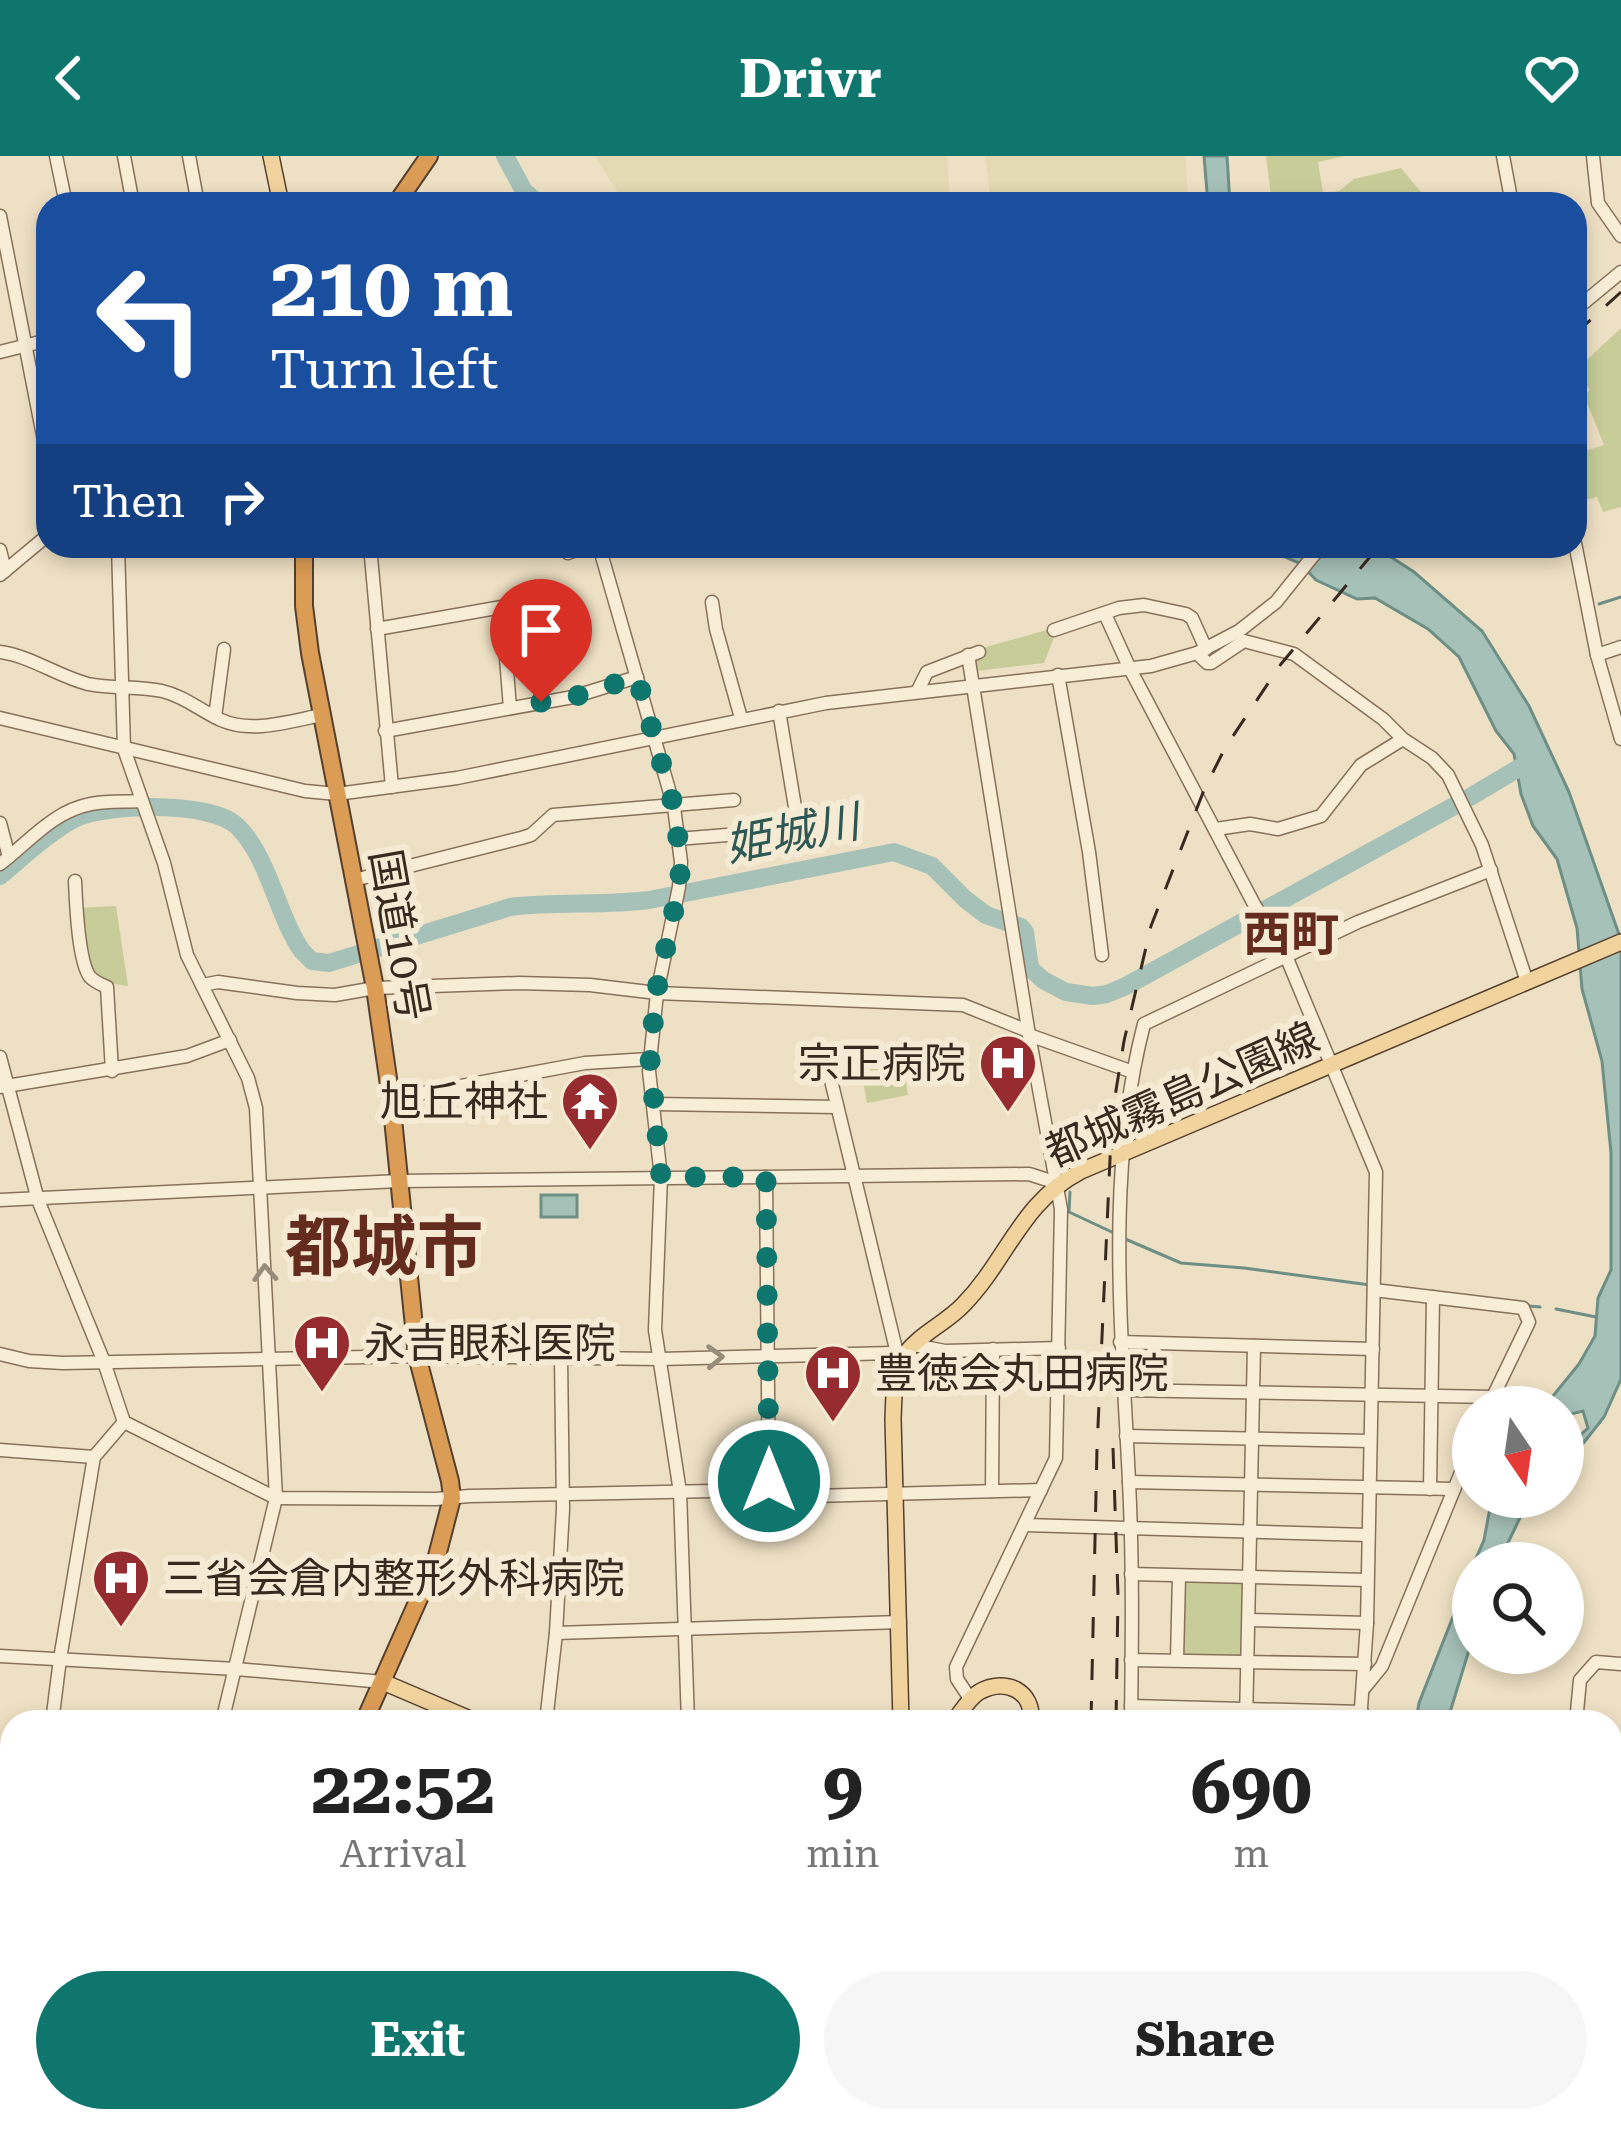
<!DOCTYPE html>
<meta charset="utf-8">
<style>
:root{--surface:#fff;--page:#f6f6f6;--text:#222;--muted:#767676;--accent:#0f766e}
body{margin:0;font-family:"Roboto Serif","Noto Sans JP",serif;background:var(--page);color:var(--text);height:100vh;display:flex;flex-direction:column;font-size:45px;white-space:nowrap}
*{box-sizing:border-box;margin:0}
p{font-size:39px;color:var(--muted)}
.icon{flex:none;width:66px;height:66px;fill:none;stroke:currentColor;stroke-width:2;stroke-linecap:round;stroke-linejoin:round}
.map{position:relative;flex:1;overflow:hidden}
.sheet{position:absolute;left:0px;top:1554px;width:1623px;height:423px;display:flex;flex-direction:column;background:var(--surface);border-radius:36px 36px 0 0;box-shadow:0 6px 18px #0003}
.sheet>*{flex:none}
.banner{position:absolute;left:36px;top:36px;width:1551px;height:366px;border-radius:36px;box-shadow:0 6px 18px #0003;background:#1a4fa0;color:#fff;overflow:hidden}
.needle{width:78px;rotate:167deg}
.fabs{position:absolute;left:1452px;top:1230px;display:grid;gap:24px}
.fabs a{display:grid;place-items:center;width:132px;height:132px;border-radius:50%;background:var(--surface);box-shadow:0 6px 18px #0003;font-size:60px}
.pin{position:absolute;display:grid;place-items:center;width:102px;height:102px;color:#fff;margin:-123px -51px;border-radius:50% 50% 50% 0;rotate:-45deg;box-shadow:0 0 12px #0007}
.pin .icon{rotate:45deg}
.me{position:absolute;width:132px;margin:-66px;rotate:0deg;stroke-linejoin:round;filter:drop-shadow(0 0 9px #0008)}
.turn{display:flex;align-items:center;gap:42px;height:252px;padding:0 36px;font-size:54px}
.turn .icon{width:156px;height:156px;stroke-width:2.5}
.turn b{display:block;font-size:84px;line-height:102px}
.then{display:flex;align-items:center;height:114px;padding:0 36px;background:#0003;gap:24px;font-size:45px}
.eta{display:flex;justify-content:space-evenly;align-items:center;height:204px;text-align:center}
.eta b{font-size:72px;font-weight:700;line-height:84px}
.cta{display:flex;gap:24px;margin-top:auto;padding:24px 36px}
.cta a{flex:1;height:138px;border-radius:72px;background:var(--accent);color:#fff;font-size:48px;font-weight:700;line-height:138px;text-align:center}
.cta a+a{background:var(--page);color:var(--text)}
header{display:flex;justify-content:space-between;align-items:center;height:156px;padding:0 36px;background:var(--accent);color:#fff;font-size:54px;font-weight:700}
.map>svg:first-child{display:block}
</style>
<header><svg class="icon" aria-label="back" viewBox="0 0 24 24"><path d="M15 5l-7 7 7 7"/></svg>Drivr<svg class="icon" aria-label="heart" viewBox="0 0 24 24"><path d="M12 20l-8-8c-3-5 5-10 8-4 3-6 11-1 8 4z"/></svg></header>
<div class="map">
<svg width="1621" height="1975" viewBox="0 0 1621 1975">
<rect width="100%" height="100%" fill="#eee0c4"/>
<g fill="#e3d9b2">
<path d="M595,0H947L950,48H625Z"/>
<path d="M985,0H1185L1189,48H991Z"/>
</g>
<g fill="#c7cc98">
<path d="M1266,0H1345L1318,6L1323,37L1339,35L1354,23L1401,12L1431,48H1272Z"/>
<path d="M1621,172V351L1603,356L1597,341L1577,346L1575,298L1604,289L1584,239L1590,234L1575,215Z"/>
<path d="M1054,472L1055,479L1044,507L977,515L974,500L979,493Z"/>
<path d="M116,750L128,830C81,826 86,789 79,752Z"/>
<path d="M900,889L908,939L867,947L858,897Z"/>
<path d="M1179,1420L1250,1421L1248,1506L1177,1503Z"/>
</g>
<g fill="#a6c1b8" stroke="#6d8f85" stroke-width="3">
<path d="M1204,0H1227L1230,48H1208Z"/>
<path d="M1260,390H1374L1414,416L1482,475L1529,550L1569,636L1621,784V1223L1604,1261L1563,1313V1306L1566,1305L1575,1284L1588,1272L1583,1255L1571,1258L1563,1266V1251H1544L1579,1208L1595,1180L1598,1142L1611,1114V997L1602,905L1582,833L1577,772L1557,703L1533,670L1521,638L1514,598L1496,575L1459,501L1428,473L1375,442L1357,443L1316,424L1301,408Z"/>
<rect x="541" y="1039" width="36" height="22"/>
<path d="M1492,1341H1530L1504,1395L1502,1407H1474L1484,1384Z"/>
<path d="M1473,1410V1481L1447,1566H1416L1419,1547Z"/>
</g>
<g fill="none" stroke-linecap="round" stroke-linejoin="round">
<g stroke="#6d8f85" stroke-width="3">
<path d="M1599,448L1621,441"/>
<path d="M1070,1036L1069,1056L1114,1077"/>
<path d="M1123,1082L1181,1107L1244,1112L1370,1129"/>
<path d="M1529,1150L1540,1151"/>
<path d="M1556,1153L1596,1161"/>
</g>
<g stroke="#a6c1b8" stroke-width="18">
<path d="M505,0L524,35L539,48"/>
<path d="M1470,641L1534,603"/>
<path d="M0,720C23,701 48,677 74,663C106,647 211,645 237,670C269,701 277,759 302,795L312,805L329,807L510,751C557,745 603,750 649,744L894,696L932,710L965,743L986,759L1021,771L1025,776L1030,812L1043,824L1066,836L1093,840L1107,838L1126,830L1454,650"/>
</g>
<g stroke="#88715b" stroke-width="15">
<g id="minor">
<path d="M56,0L66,48"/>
<path d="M124,0L133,48"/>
<path d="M189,0L198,48"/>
<path d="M1503,0L1512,48"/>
<path d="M1593,0L1598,47L1621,80"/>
<path d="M0,60L48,305"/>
<path d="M1575,154L1621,116"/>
<path d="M0,196L48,184"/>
<path d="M1575,387L1597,499L1621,583"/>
<path d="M118,390L124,593L164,707L187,799L248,922L256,952L276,1342L222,1566"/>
<path d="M370,390L392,631"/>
<path d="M562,390L568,397L588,390"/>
<path d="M599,390L674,651L681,706L679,731L657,837L649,915L661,1021L655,1174L680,1336L688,1566"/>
<path d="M0,394L5,415"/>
<path d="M0,419L48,379"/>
<path d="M712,446L716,473L741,562"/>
<path d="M1105,458L1130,513L1255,750L1286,800L1376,1016L1367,1467L1360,1566"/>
<path d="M377,473L502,451L510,552"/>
<path d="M1054,474L1119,452L1144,449L1186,458L1192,462L1206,493"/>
<path d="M0,496C31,500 57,520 88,528C112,533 138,530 162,535C184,540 201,555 221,564C252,578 290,565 322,559"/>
<path d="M1197,497L1207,507H1211L1244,485L1294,498L1383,563L1403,583L1432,602L1448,619L1482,689L1527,826"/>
<path d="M968,499L1029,879L1061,1053L1056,1302L956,1511L957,1523L971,1544"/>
<path d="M1597,499L1621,491"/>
<path d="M1058,519L1089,696L1102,799"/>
<path d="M917,536L927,516L979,496"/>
<path d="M779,555L800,681"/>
<path d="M215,561L224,493"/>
<path d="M0,562L305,635L337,638L457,622L826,547L1151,510L1197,497L1239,475L1276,446L1321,390"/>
<path d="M385,575L573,541L637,521"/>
<path d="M0,667L9,701"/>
<path d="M1216,673L1250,668L1278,673L1321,660L1361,609L1403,583"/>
<path d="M677,683L727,679"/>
<path d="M0,708C29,686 53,655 91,648C107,645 125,646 141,645"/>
<path d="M354,724L521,682L531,679L553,659L734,644"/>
<path d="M75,725C76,746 78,805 90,821C94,825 102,829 107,831L112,915"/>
<path d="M202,829L218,826L297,837L335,839L375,832L519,827L590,829L657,837L963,849L1028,875"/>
<path d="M1029,879L1133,916"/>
<path d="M0,901L38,1044L104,1206L124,1266L276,1342L436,1343L469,1340L760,1334L775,1341L1041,1334"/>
<path d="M829,916L896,1193L901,1200"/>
<path d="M0,931L187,900L230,884"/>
<path d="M391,943L585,907L649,903"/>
<path d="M655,948L837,951"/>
<path d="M766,1021L769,1338"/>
<path d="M0,1044L399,1025L1029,1018L1057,1027"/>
<path d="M1374,1134L1523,1152L1529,1166L1488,1251"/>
<path d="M1120,1186L1373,1193"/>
<path d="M914,1189L945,1195L1059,1192"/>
<path d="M0,1198L29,1205L63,1207L417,1200L661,1203L892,1197L902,1202"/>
<path d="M1122,1234L1492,1241"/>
<path d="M1126,1280L1370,1285"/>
<path d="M0,1294L94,1301"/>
<path d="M1129,1326L1454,1333"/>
<path d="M1430,1333L1433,1141"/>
<path d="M992,1335L993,1193"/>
<path d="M1025,1369L1368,1379"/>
<path d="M1131,1418L1367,1424"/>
<path d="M1249,1464L1367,1467"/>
<path d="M556,1477L900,1466"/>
<path d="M0,1500L236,1513L383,1526"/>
<path d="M1177,1503L1179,1420"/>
<path d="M1131,1504L1365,1508"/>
<path d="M1365,1531L1382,1510L1473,1287"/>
<path d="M1131,1550L1362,1556"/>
<path d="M52,1566L60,1503L94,1301L124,1266"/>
<path d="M546,1566L556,1477L563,1353L561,1201"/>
<path d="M1131,1566C1132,1486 1133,1406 1129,1326C1122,1174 1105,1018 1144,868L1358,766L1491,714"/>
<path d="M1246,1566L1254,1190"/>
<path d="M1576,1566L1580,1524L1596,1506L1621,1508"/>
<path d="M0,1624L12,1625"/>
<path d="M1619,1704L1621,1689"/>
<path d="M0,1782L12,1783"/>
<path d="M1611,1808L1621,1804"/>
<path d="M0,1884L12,1819"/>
<path d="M1611,1887L1621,1883"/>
<path d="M1611,1958L1621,1941"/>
<path d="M1351,1965L1352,1975"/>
<path d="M1577,1965L1581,1975"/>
<path d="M128,1975L130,1965"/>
<path d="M381,1975L384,1965"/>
<path d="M425,1975L428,1965"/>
<path d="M497,1975L498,1965"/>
<path d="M660,1975L661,1965"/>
<path d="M775,1975V1965"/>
<path d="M882,1975L883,1965"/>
<path d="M977,1975V1965"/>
<path d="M1070,1975V1965"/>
<path d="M1216,1975V1965"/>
<path d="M1599,1975L1606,1965"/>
<path d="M1617,1975L1621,1969"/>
</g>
</g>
<g stroke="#56402f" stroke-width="18">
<g id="major">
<path d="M271,0L281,48"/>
<path d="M383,1526L477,1566"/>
<path d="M901,1566L893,1263C894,1242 893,1216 905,1198C920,1178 946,1167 963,1149C1008,1103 1020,1047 1081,1015L1621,786"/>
<path d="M953,1566C961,1557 968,1543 979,1536C1006,1521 1034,1535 1031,1566"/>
</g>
</g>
<g stroke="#56402f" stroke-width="20">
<g id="highway">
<path d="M396,48L429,0"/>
<path d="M304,390V450L310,497L375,832L391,943L417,1200L450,1325L452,1342L436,1404L364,1566"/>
<path d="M250,1975L253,1965"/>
</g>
</g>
<use href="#minor" stroke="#f8edd7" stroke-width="12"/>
<use href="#major" stroke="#f0d39d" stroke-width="15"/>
<use href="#highway" stroke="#db9c56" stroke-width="16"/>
<g stroke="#382a1f" stroke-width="3" stroke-dasharray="21 21" stroke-linecap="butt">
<path d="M1575,178L1621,136"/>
<path d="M1113,1292L1118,1439L1116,1566"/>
<path d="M1091,1566L1097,1292L1112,959L1124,885L1151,770L1204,634L1225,592L1281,508L1379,390"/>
<path d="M1089,1975V1965"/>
</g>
</g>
<defs><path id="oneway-chevron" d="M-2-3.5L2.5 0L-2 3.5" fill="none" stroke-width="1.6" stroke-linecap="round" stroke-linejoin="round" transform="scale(3)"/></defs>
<g stroke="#988c7b">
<use href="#oneway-chevron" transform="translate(265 1117) rotate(-93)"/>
<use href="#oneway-chevron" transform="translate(715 1201) rotate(-2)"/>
</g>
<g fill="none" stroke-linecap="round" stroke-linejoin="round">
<path stroke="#0f766e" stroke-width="21" stroke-dasharray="0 37.8" d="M541,546L573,541L637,521L674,651L681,706L679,731L656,837L650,903L661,1021H766L769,1325"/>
</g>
<defs>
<g id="hospital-pin" transform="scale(3)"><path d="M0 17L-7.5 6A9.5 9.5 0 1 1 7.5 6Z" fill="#962c30" stroke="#f5ead4"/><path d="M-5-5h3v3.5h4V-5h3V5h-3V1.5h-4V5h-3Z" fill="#fff"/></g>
<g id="temple-pin" transform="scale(3)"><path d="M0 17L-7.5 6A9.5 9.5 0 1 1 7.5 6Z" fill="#962c30" stroke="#f5ead4"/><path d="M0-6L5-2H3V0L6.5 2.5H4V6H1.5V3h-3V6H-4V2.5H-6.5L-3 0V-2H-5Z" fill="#fff"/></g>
</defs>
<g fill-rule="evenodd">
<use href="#hospital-pin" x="1008" y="907"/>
<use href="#temple-pin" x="590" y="945"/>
<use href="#hospital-pin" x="322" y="1187"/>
<use href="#hospital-pin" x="833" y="1217"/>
<use href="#hospital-pin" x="121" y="1422"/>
</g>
<g text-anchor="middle" stroke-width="12" stroke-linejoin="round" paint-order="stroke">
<g font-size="42" fill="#382a1f" stroke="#f5ead4">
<text transform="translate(400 779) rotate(80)" y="15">国道10号</text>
<text transform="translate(1182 938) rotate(-24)" y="15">都城霧島公園線</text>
</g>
<g font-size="42" fill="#382a1f" stroke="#f5ead4" text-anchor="start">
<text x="966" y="922" text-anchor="end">宗正病院</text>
<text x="548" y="960" text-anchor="end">旭丘神社</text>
<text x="364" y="1202">永吉眼科医院</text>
<text x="875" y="1232">豊徳会丸田病院</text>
<text x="163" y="1437">三省会倉内整形外科病院</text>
</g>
<g font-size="45" font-style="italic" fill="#2e5854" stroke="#f5ead4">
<text transform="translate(792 677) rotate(-11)" y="16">姫城川</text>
</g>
<g font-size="48" font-weight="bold" fill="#642b1f" stroke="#f5ead4">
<text x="1291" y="795">西町</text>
</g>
<g font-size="66" font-weight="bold" fill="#642b1f" stroke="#f5ead4">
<text x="384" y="1114">都城市</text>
</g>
</g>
</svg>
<div class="fabs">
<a><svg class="needle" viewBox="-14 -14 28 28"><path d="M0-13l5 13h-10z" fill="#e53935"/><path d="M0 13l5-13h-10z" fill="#767676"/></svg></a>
<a><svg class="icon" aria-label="search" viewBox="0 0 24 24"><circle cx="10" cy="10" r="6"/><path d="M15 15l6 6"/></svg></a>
</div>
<div class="pin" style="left:541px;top:546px;background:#d93025"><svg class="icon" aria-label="arrive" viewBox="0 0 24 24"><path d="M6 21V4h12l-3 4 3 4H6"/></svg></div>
<svg class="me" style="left:769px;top:1325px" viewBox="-20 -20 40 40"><circle r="17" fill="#0f766e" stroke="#fff" stroke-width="3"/><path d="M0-11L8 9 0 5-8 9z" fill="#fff"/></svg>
<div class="banner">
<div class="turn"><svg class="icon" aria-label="left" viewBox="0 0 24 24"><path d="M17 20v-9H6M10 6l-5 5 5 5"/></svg><div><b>210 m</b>Turn left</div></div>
<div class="then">Then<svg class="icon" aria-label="right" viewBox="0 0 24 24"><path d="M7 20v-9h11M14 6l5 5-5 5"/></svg></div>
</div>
<section class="sheet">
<div class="eta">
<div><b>22:52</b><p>Arrival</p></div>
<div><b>9</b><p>min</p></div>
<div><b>690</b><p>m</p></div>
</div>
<div class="cta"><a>Exit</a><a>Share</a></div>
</section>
</div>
